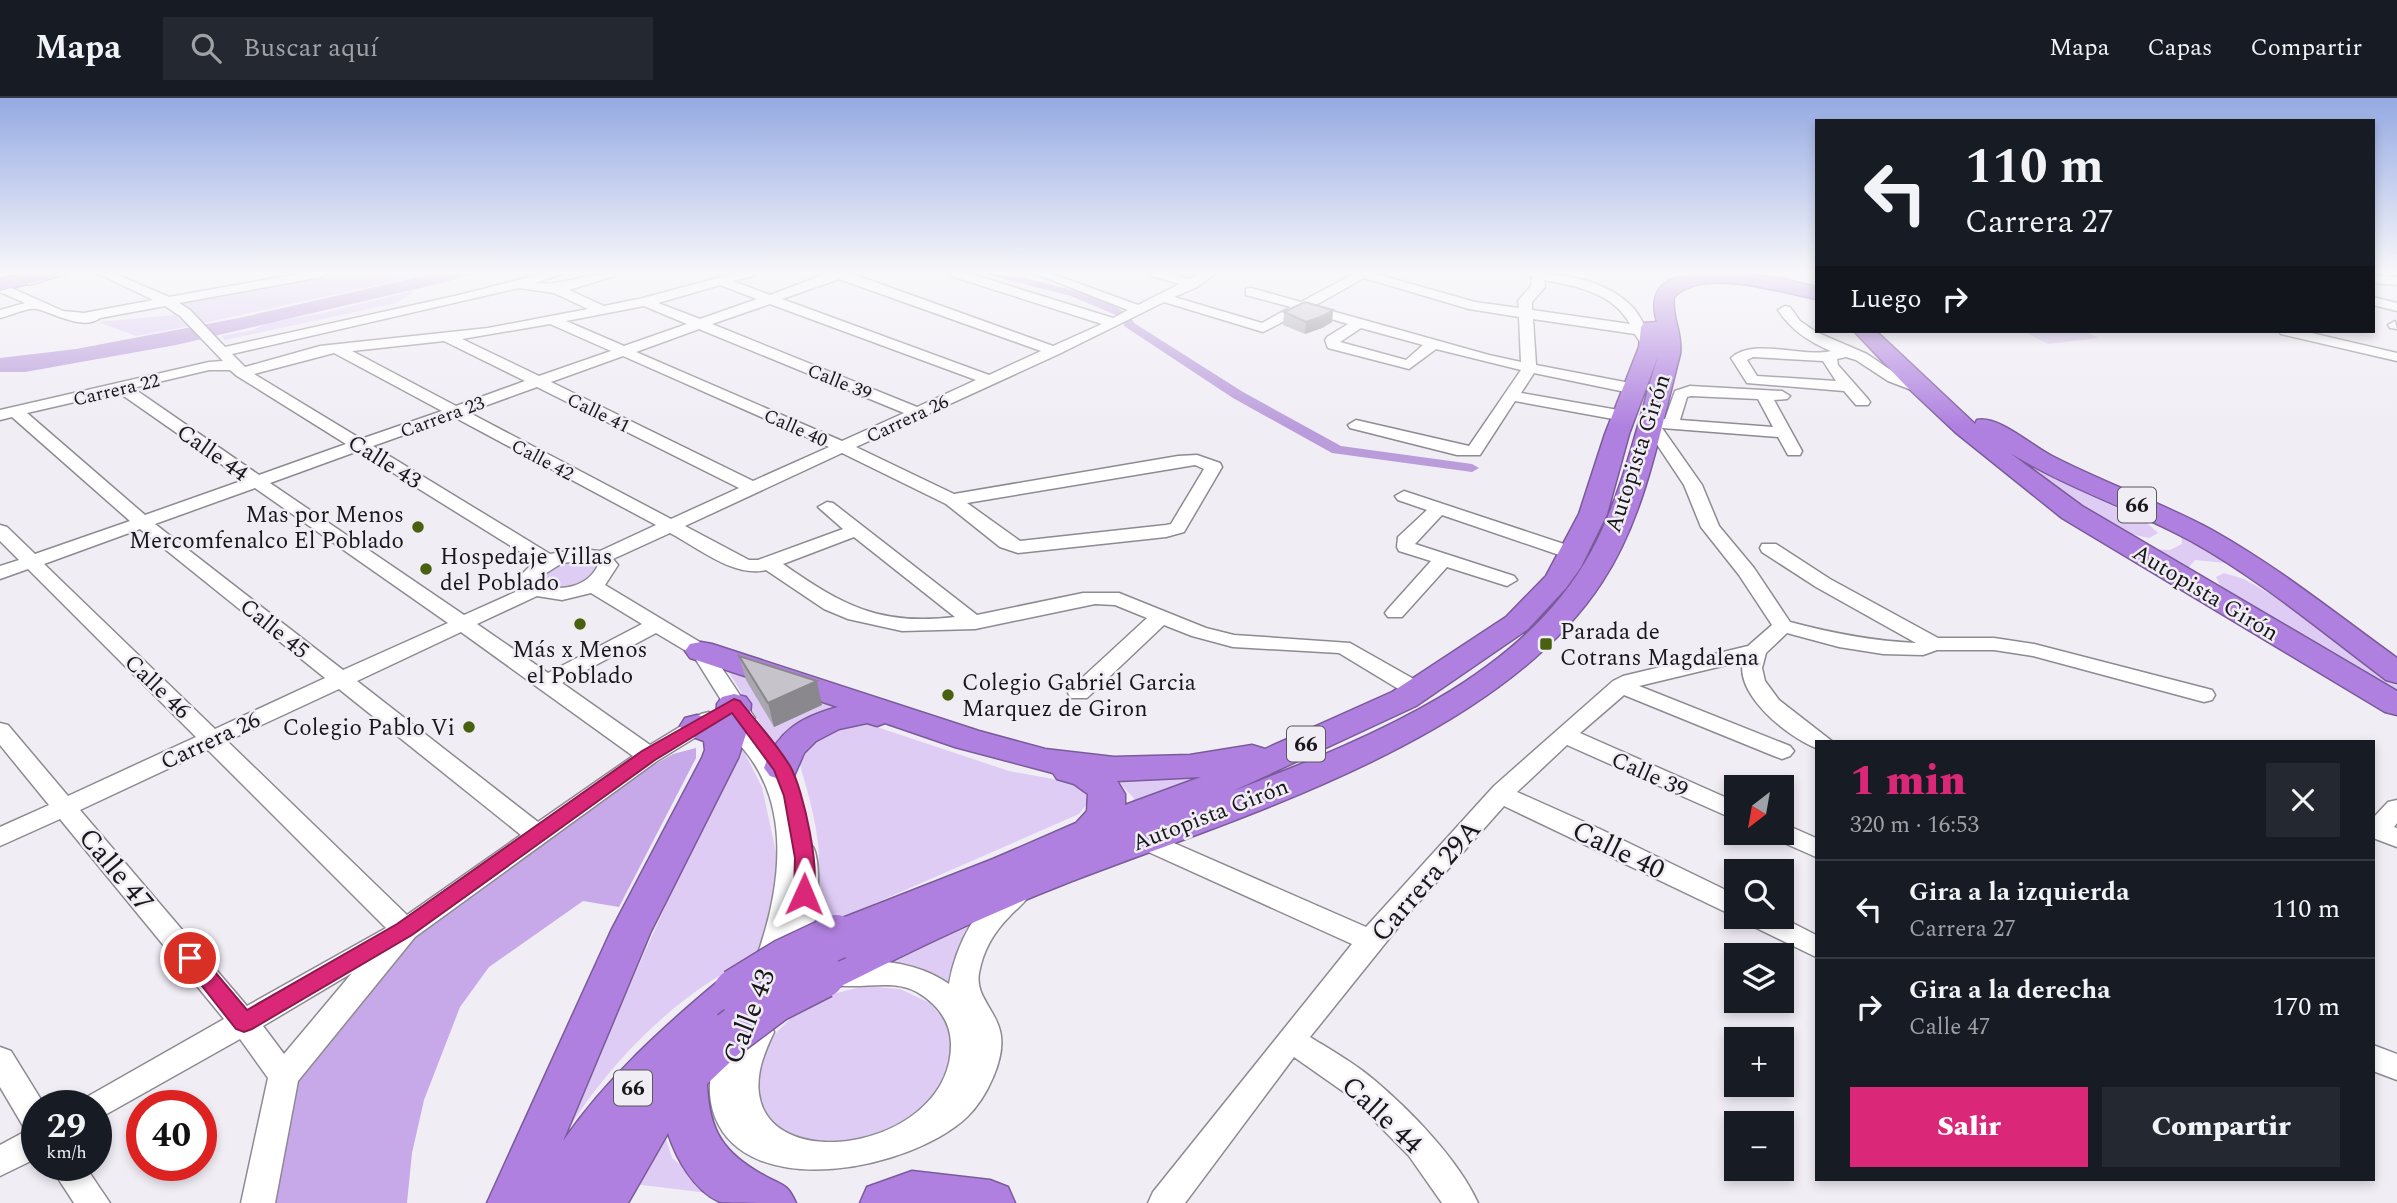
<!DOCTYPE html>
<html lang="es">
<meta charset="utf-8">
<style>
:root{--surface:#171b24;--page:#242831;--text:#f1f3f6;--muted:#9ea1a6;--line:#363941;--accent:#db2777}
body{margin:0;font-family:Spectral,serif;background:var(--page);color:var(--text);height:100vh;display:flex;flex-direction:column;font-size:26px;white-space:nowrap}
*{box-sizing:border-box;margin:0}
p{font-size:23px;color:var(--muted)}
.icon{flex:none;width:38px;height:38px;fill:none;stroke:currentColor;stroke-width:2;stroke-linecap:round;stroke-linejoin:round}
.map{position:relative;flex:1;overflow:hidden}
.panel{position:absolute;left:1815px;top:642px;width:560px;height:441px;display:flex;flex-direction:column;background:var(--surface);border-radius:0px;box-shadow:0 4px 10px #0003}
.panel>*{flex:none}
.hud{position:absolute;left:1815px;top:21px;width:560px;height:214px;border-radius:0px;box-shadow:0 4px 10px #0003;background:#171b24;color:var(--text);overflow:hidden}
.needle{width:46px;rotate:211deg}
.buttons{position:absolute;left:1724px;top:677px;display:grid;gap:14px}
.buttons a{display:grid;place-items:center;width:70px;height:70px;border-radius:0px;background:var(--surface);box-shadow:0 4px 10px #0003;font-size:35px}
.speed{position:absolute;left:21px;top:992px;display:flex;gap:14px;font-size:35px;font-weight:700;text-align:center}
.speed>*{display:grid;place-content:center;width:91px;height:91px;border-radius:50%;background:var(--surface);box-shadow:0 4px 10px #0003;line-height:1}
.speed small{font-size:18px;font-weight:400}
.speed .limit{border:10px solid #d22;background:#fff;color:#111}
.pin{position:absolute;display:grid;place-items:center;width:60px;height:60px;color:#fff;margin:-30px;border:4px solid #fff;border-radius:50%;box-shadow:0 2px 7px #0007}
.me{position:absolute;width:77px;margin:-38px;rotate:1deg;stroke-linejoin:round;filter:drop-shadow(0 0 5px #0008)}
.turn{display:flex;align-items:center;gap:24px;height:147px;padding:0 35px;font-size:32px}
.turn .icon{width:91px;height:91px;stroke-width:2.5}
.turn b{display:block;font-size:49px;line-height:60px}
.then{display:flex;align-items:center;height:66px;padding:0 35px;background:#0003;gap:14px;font-size:26px}
.round{display:grid;place-items:center;flex:none;width:74px;height:74px;border-radius:0px;background:var(--page)}
.head{display:flex;align-items:center;justify-content:space-between;height:119px;padding:0 35px}
h1{font-size:42px;font-weight:800;line-height:52px;color:var(--accent)}
.action{display:flex;gap:14px;margin-top:auto;padding:14px 35px}
.action a{flex:1;height:80px;border-radius:0px;background:var(--accent);color:#fff;font-size:28px;font-weight:800;line-height:80px;text-align:center}
.action a+a{background:var(--page);color:var(--text)}
ul{padding:0;list-style:none}
li{display:flex;align-items:center;gap:21px;height:98px;padding:0 35px;border-top:2px solid var(--line)}
li div{flex:1}
li b{display:block;font-size:26px}
li em{font-style:normal}
header{display:flex;align-items:center;gap:42px;box-sizing:border-box;height:98px;padding:0 35px;background:var(--surface);border-bottom:2px solid var(--line)}
header strong{font-size:33px}
nav{display:flex;gap:38px;margin-inline-start:auto;font-size:24px}
.search{width:490px;height:63px;background:var(--page);display:flex;align-items:center;gap:18px;box-sizing:border-box;padding:0 24px;border-radius:0px;color:var(--muted);font-size:26px}
.map>svg:first-child{display:block}
</style>
<header>
<strong>Mapa</strong>
<div class="search"><svg class="icon" aria-label="search" viewBox="0 0 24 24"><circle cx="10" cy="10" r="6"/><path d="M15 15l6 6"/></svg>Buscar aquí</div>
<nav><a>Mapa</a><a>Capas</a><a>Compartir</a></nav>
</header>
<div class="map">
<svg width="2397" height="1105" viewBox="0 0 2397 1105">
<rect width="100%" height="100%" fill="#f0edf5"/>
<g fill="#deccf5">
<path d="M335,175H386L405,181L203,225L180,205Z"/>
<path d="M416,192L396,205L225,242L222,238L253,232L267,225L324,215Z"/>
<path d="M175,217L190,228L136,238L98,224Z"/>
<path d="M2023,233H2084L2099,240L2048,246Z"/>
<path d="M2007,355L2147,425L2158,435L2149,440L2130,436L2044,386Z"/>
<path d="M2181,437L2261,478L2226,465L2195,462L2189,469L2194,477L2150,451L2170,452L2182,446Z"/>
<path d="M584,461L595,464L598,468L593,480L570,491L541,489L537,477L556,464Z"/>
<path d="M2224,475L2244,481L2272,497L2397,588V592L2221,489L2216,479Z"/>
<path d="M725,568L850,608C818,612 793,621 774,648Z"/>
<path d="M862,624L1009,673L1081,686L1090,702L1079,716L807,835C811,816 818,795 819,776C821,735 809,699 798,660L815,633Z"/>
<path d="M739,644L762,689L779,769L764,854C687,888 622,951 576,1019C563,1038 554,1061 543,1081Z"/>
<path d="M1243,667L1131,710L1134,700L1112,678Z"/>
<path d="M981,817C963,840 954,859 951,888L862,868Z"/>
<path d="M865,888L900,891L930,905L949,928L955,957L945,989L886,1041L806,1048L775,1032L758,1005L756,974L769,942L795,916L829,897Z"/>
<path d="M663,1032L672,1060L716,1096L626,1085Z"/>
</g>
<path fill="#c7a9e9" d="M696,650V660L619,809L583,803L489,869L460,909L424,1002L412,1055L407,1105H275L300,973L417,838L634,678L673,656Z"/>
<path fill="#ba9cdb" d="M437,175H474L446,184L176,247L25,274H0V260L76,251L239,220Z"/>
<g fill="none" stroke-linecap="round" stroke-linejoin="round">
<path fill="#ba9cdb" fill-rule="evenodd" d="M981,175C1007,173 1128,201 1134,225L1243,294L1341,348L1472,366L1479,370L1472,374L1332,355L1233,300L1124,228L1123,220L1071,198Z"/>
<g stroke="#8d8a91" stroke-width="3">
<g id="minor">
<path d="M48,175H68L29,187L23,183Z"/>
<path d="M97,175H113L169,199L303,175H327L321,179L179,205L190,212L225,249L459,197L545,175H564L535,185C566,188 585,175 615,175L614,178L569,192L604,208L643,200L736,175H755L754,178L733,183L770,197L828,175H850L1053,248L1102,226L951,178L950,175H968L1113,220L1128,212L1036,176L1050,175L1138,207L1179,186L1152,178L1151,175H1169L1189,181L1201,175H1216L1197,189L1174,199L1262,225L1291,209L1246,197V191L1251,190L1301,204L1355,175H1373L1475,204L1519,210L1518,203L1531,188L1532,179L1522,175C1560,175 1609,181 1635,212C1642,221 1646,232 1652,241L1645,245L1640,244L1635,236L1533,221L1536,267L1635,286L1643,291L1635,296L1534,275L1521,295L1624,313L1632,318L1624,323L1515,303L1480,357H1457L1350,330L1348,327L1356,322L1469,348L1521,272L1436,251L1409,271L1328,250L1325,242L1327,239L1348,226L1304,213L1263,234L1164,204L1059,256L856,349L954,396L1178,358L1197,357L1220,365L1222,369L1184,434L1166,439L1018,455L1000,449L946,406L842,355L685,428L749,462H758L843,431L818,409L827,404L833,405L977,517L1083,495H1119L1206,530L1234,537L1350,545L1426,588L1429,593L1426,598H1410L1339,555L1233,549L1192,538L1164,527L1087,600H1071L1068,595L1071,590L1147,520L1115,507L1095,506L975,531L902,533L848,521L824,511L766,472C734,480 697,449 670,435L613,461L618,467L605,487L708,549L755,620L752,625L745,627C780,657 799,701 803,746L813,749C822,765 818,825 809,841L799,844L791,842L777,877L767,880L757,877L753,869C781,795 797,700 732,639C726,634 719,632 714,628L657,663L415,839L298,983L275,1105H241L268,980L240,941L96,1022V1008H81L85,1000L224,921L60,721L0,748V729L49,707L0,647V625L8,627L68,698L196,639L28,471L0,481V468L19,462L0,443V427L7,429L35,456L130,423L12,319L0,322V312L209,264L223,263L180,218L165,208L100,220C83,233 54,215 37,211C27,209 10,218 0,220V212L25,205L0,194V187L3,186L63,213L84,215L153,202ZM1364,180L1469,211L1519,219L1521,264L1489,257L1314,208ZM839,181L1041,253L989,277L782,201ZM1544,182C1577,188 1613,195 1630,226L1532,212V204L1545,189ZM720,187L757,201L700,221L658,205ZM519,190L554,195L588,211L488,230L320,248L245,269L232,256ZM770,206L976,282L917,309L712,226ZM644,208L687,226L624,248L566,223ZM550,226L611,253L539,278L462,241ZM1361,230L1423,247L1406,262L1340,244ZM699,231L904,315L842,343L636,254ZM444,243L525,283L456,308L352,253ZM334,255L442,313L361,341L254,276ZM623,258L829,349L753,383L551,284ZM209,272H230L237,278L346,346L259,377L133,290ZM537,289L739,390L671,421L468,314ZM118,294L244,382L145,417L27,315ZM454,319L656,427L600,453L579,451L550,456L373,348ZM358,353L535,463L520,478L522,491L464,517L270,385ZM1195,367L1204,371L1171,426L1166,427L1020,443L967,405ZM255,390L448,525L343,572L155,426ZM140,431L325,580L215,631L44,466ZM854,439L955,519C880,528 843,508 783,466ZM587,462L596,463L598,467C589,488 560,496 540,485V479L562,465ZM591,495L642,526L548,575L477,526L537,498L562,502ZM461,534L633,658L538,724L357,583ZM656,535L693,557L733,621L719,619L709,614L701,616L650,647L562,585ZM339,591L521,737L407,817L227,643ZM208,652L386,830L247,908L80,712ZM352,875L284,956L263,928Z"/>
<path d="M1679,175H1693L1684,181L1679,180Z"/>
<path d="M1736,175H1749L1743,179Z"/>
<path d="M2373,177L2397,179V187L2373,185Z"/>
<path d="M2373,199L2397,205V213L2373,207Z"/>
<path d="M1785,208L1790,209L1800,223L1816,234L1867,256L1895,275L1925,289L1917,294L1888,283L1856,262L1846,259L1837,261L1838,267L1868,301L1870,304L1868,307H1856L1844,293L1747,285L1731,260C1753,239 1802,260 1831,253C1809,244 1791,232 1778,212ZM1753,259L1823,263L1836,283L1757,278L1747,262Z"/>
<path d="M2395,223L2397,231L2390,230L2388,227Z"/>
<path d="M2279,233H2303L2397,255V263L2281,236Z"/>
<path d="M1690,288L1782,293L1790,298L1787,301L1774,302L1802,353L1800,357H1788L1778,339L1662,330L1702,387L1719,428L1754,470L1790,524C1832,535 1872,543 1916,545L1816,489L1762,454L1760,450L1762,446H1776L1830,481L1938,540H1994L2034,546L2212,592L2215,597L2212,602L2204,604L2033,558L1994,552H1937L1923,557L1883,556L1839,549L1787,535L1766,555L1762,570L1765,583L1779,602L1833,644H1816V650C1788,639 1735,597 1743,563L1639,588L1790,648L1794,653L1790,658L1782,661L1774,658L1624,597L1580,635L1736,704V722L1567,647L1517,694L1600,731L1736,797V819L1504,708L1412,812L1310,939C1331,952 1354,965 1373,981C1410,1012 1458,1061 1478,1105H1442L1409,1058L1351,999L1294,959L1185,1105H1148L1153,1094L1352,846L1133,747L1129,741L1133,735L1142,732L1151,735L1366,829L1494,688L1613,583L1623,578L1748,548L1772,527L1739,477L1701,429L1684,387L1642,324L1650,319L1665,321L1675,293ZM1691,298L1758,301L1773,329L1680,322L1687,299Z"/>
<path d="M1404,393L1582,452L1584,456L1582,460H1568L1442,417L1415,446L1514,478L1517,482L1507,488L1447,469L1402,519H1388L1385,515L1388,511L1431,463L1399,453L1397,449L1398,439L1427,412L1398,402L1395,398Z"/>
<path d="M2397,702V725L2394,729L2397,730V749L2373,740V720L2388,704Z"/>
<path d="M1782,725L1816,740V759L1773,740L1770,735H1782Z"/>
<path d="M1017,786L1026,789L1030,796C1025,805 1016,811 1009,819C993,835 983,853 979,875C975,898 995,911 1000,933C1007,959 986,1001 967,1019C912,1071 749,1105 715,1019C704,990 712,960 726,932L736,929L745,932L749,925L759,922L769,925L774,934C765,953 756,974 759,996C771,1080 953,1048 951,945C950,922 937,906 917,894C890,879 857,894 828,885L824,877L828,869C865,857 917,863 949,886C955,850 978,798 1017,786Z"/>
<path d="M1744,819H1781L1816,837V859L1748,826Z"/>
<path d="M2373,947L2397,956V982L2373,973Z"/>
<path d="M0,949L11,953L45,1008H37V1060L0,1078V1047L26,1033L0,989Z"/>
<path d="M50,1068H85L110,1105H74Z"/>
</g>
</g>
<g stroke="#7a5b9a" stroke-width="3">
<g id="highway">
<path d="M26,175H58L55,179L0,193V181Z"/>
<path d="M1737,175L1784,181L1816,189V201C1781,194 1702,169 1674,199C1671,219 1683,235 1680,256C1660,332 1646,417 1602,484C1498,644 1234,720 1062,787C985,817 911,853 837,890L822,895L807,890L801,878L807,866L834,854L822,850L816,839L822,828L993,761L1076,725L1087,713L1088,696L1074,686L1057,681L1053,675L955,649L885,625L877,628L867,625L839,631L816,643L804,655L794,678L782,682L770,678L764,670C777,633 801,619 838,609L690,560L685,553L690,546L701,544L712,546L979,633L1045,651L1114,659L1190,657L1252,647L1265,651L1392,594L1506,519L1546,478L1579,416L1605,336L1639,249L1641,229L1644,225L1657,224C1641,170 1701,175 1737,175ZM1658,258C1638,323 1624,393 1591,454C1521,581 1368,640 1241,690L1233,693L1416,608L1528,531L1566,490L1581,469L1607,416L1629,336ZM1201,679L1125,707V696L1117,683Z"/>
<path d="M1854,233H1876L1975,326L1977,322C1998,317 2032,348 2052,358C2104,385 2160,404 2212,432C2278,469 2336,516 2397,560V585L2386,582C2322,534 2261,482 2191,443C2132,411 2067,390 2010,355L2082,408L2397,593V617L2385,614L2062,420L1955,334L1905,287Z"/>
<path d="M734,596L746,599L751,606L749,627L738,660L651,833L563,1043C607,980 663,929 721,881L736,876L751,881L757,893L751,905L736,919L747,922L753,935L747,948L707,986C709,1033 723,1055 765,1078C783,1088 787,1085 796,1105C779,1105 732,1105 720,1104C694,1093 676,1060 668,1035L628,1105H578L580,1101L578,1105H487L611,833L702,660L705,652L704,643L685,636L680,628L685,620L697,617L716,622L717,606L722,599Z"/>
<path d="M912,1073L990,1082L1008,1089L1015,1105H860L867,1089Z"/>
</g>
</g>
<use href="#minor" fill="#fff" fill-rule="evenodd"/>
<use href="#highway" fill="#af80df" fill-rule="evenodd"/>
<g stroke="#7a5b9a" stroke-width="47" stroke-linecap="butt">
<g id="highway-bridge">
<path d="M736,893L785,863L836,839"/>
<path d="M731,935L775,902L822,878"/>
</g>
</g>
<use href="#highway-bridge" stroke="#af80df" stroke-width="44"/>
</g>
<g fill="#aaa8ae">
<path d="M1333,212L1332,224L1322,230L1305,236L1283,227L1284,214Z"/>
<path d="M739,558L822,607L774,629L746,582Z"/>
</g>
<g fill="#8b888d">
<path d="M1333,212L1332,224L1322,230L1305,236L1306,224Z"/>
<path d="M817,583L822,607L774,629L768,605Z"/>
</g>
<g fill="#c6c3ca" stroke="#8b888d" stroke-width="2">
<path d="M1305,204L1333,212L1323,218L1306,224L1284,214Z"/>
<path d="M739,558L817,583L768,605Z"/>
</g>
<linearGradient id="sky" x2="0" y2="1"><stop stop-color="#95aae3"/><stop offset="0.53" stop-color="#f8f7fa"/><stop offset="1" stop-color="#f8f7fa" stop-opacity="0"/></linearGradient>
<rect width="2397" height="329" fill="url(#sky)"/>
<path fill="#db2777" stroke="#8e194d" stroke-width="2" d="M734,601L740,603C756,624 776,645 790,668C803,690 823,779 811,801L804,803L797,801L794,796L795,760L784,698L774,672L732,615L655,662L412,837L252,931L244,934L236,931L180,860L183,854L190,852L198,854L247,912L397,826L642,653Z"/>
<g fill="#48610f" stroke="#f0edf5" stroke-width="2.5">
<circle cx="418" cy="429" r="7"/>
<circle cx="426" cy="471" r="7"/>
<circle cx="580" cy="526" r="7"/>
<rect x="1539" y="539" width="14" height="14" rx="3.5"/>
<circle cx="948" cy="597" r="7"/>
<circle cx="469" cy="629" r="7"/>
</g>
<g text-anchor="middle" stroke-width="5" stroke-linejoin="round" paint-order="stroke">
<g font-size="19" fill="#181719" stroke="#f0edf5">
<text transform="translate(840 283) rotate(22)" y="7">Calle 39</text>
<text transform="translate(116 291) rotate(-13)" y="7">Carrera 22</text>
<text transform="translate(599 314) rotate(26)" y="7">Calle 41</text>
<text transform="translate(442 318) rotate(-20)" y="7">Carrera 23</text>
<text transform="translate(907 320) rotate(-25)" y="7">Carrera 26</text>
<text transform="translate(796 329) rotate(24)" y="7">Calle 40</text>
<text transform="translate(543 361) rotate(28)" y="7">Calle 42</text>
</g>
<g fill="#f0edf5" stroke="#59575b" stroke-width="2">
<rect x="2118" y="389.5" width="38" height="35" rx="5"/>
<rect x="1287" y="628.5" width="38" height="35" rx="5"/>
<rect x="614" y="972.5" width="38" height="35" rx="5"/>
</g>
<g font-size="21" font-weight="bold" fill="#181719">
<text x="2137" y="414">66</text>
<text x="1306" y="653">66</text>
<text x="633" y="997">66</text>
</g>
<g font-size="23" fill="#181719" stroke="#f0edf5">
<text transform="translate(213 354) rotate(35)" y="8">Calle 44</text>
<text transform="translate(1637 355) rotate(-72)" y="8">Autopista Girón</text>
<text transform="translate(385 363) rotate(32)" y="8">Calle 43</text>
<text transform="translate(2206 494) rotate(31)" y="8">Autopista Girón</text>
<text transform="translate(275 530) rotate(39)" y="8">Calle 45</text>
<text transform="translate(158 588) rotate(44)" y="8">Calle 46</text>
<text transform="translate(210 642) rotate(-25)" y="8">Carrera 26</text>
<text transform="translate(1650 676) rotate(24)" y="8">Calle 39</text>
<text transform="translate(1210 716) rotate(-21)" y="8">Autopista Girón</text>
</g>
<g font-size="23" fill="#181719" stroke="#f0edf5" text-anchor="start">
<text x="404" y="424" text-anchor="end">Mas por Menos<tspan x="404" dy="26">Mercomfenalco El Poblado</tspan></text>
<text x="440" y="466">Hospedaje Villas<tspan x="440" dy="26">del Poblado</tspan></text>
<text x="1560" y="541">Parada de<tspan x="1560" dy="26">Cotrans Magdalena</tspan></text>
<text x="580" y="559" text-anchor="middle">Más x Menos<tspan x="580" dy="26">el Poblado</tspan></text>
<text x="962" y="592">Colegio Gabriel Garcia<tspan x="962" dy="26">Marquez de Giron</tspan></text>
<text x="455" y="637" text-anchor="end">Colegio Pablo Vi</text>
</g>
<g font-size="28" fill="#181719" stroke="#f0edf5">
<text transform="translate(1619 751) rotate(26)" y="10">Calle 40</text>
<text transform="translate(117 771) rotate(50)" y="10">Calle 47</text>
<text transform="translate(1425 782) rotate(-49)" y="10">Carrera 29A</text>
<text transform="translate(748 918) rotate(-69)" y="10">Calle 43</text>
<text transform="translate(1383 1016) rotate(43)" y="10">Calle 44</text>
</g>
</g>
</svg>
<div class="buttons">
<a><svg class="needle" viewBox="-14 -14 28 28"><path d="M0-13l5 13h-10z" fill="#e53935"/><path d="M0 13l5-13h-10z" fill="#9ea1a6"/></svg></a>
<a><svg class="icon" aria-label="search" viewBox="0 0 24 24"><circle cx="10" cy="10" r="6"/><path d="M15 15l6 6"/></svg></a>
<a><svg class="icon" aria-label="layers" viewBox="0 0 24 24"><path d="M12 4l9 5-9 5-9-5zM3 14l9 5 9-5"/></svg></a>
<a>+</a>
<a>−</a>
</div>
<div class="speed"><div>29<small>km/h</small></div><div class="limit">40</div></div>
<div class="pin" style="left:190px;top:860px;background:#d93025"><svg class="icon" aria-label="arrive" viewBox="0 0 24 24"><path d="M6 21V4h12l-3 4 3 4H6"/></svg></div>
<svg class="me" style="left:804px;top:796px" viewBox="-20 -20 40 40"><path d="M0-17L14 15 0 8-14 15z" fill="#db2777" stroke="#fff" stroke-width="4"/></svg>
<div class="hud">
<div class="turn"><svg class="icon" aria-label="left" viewBox="0 0 24 24"><path d="M17 20v-9H6M10 6l-5 5 5 5"/></svg><div><b>110 m</b>Carrera 27</div></div>
<div class="then">Luego<svg class="icon" aria-label="right" viewBox="0 0 24 24"><path d="M7 20v-9h11M14 6l5 5-5 5"/></svg></div>
</div>
<section class="panel">
<div class="head"><div><h1>1 min</h1><p>320 m · 16:53</p></div><a class="round"><svg class="icon" aria-label="close" viewBox="0 0 24 24"><path d="M6 6l12 12M18 6L6 18"/></svg></a></div>
<ul>
<li><svg class="icon" aria-label="left" viewBox="0 0 24 24"><path d="M17 20v-9H6M10 6l-5 5 5 5"/></svg><div><b>Gira a la izquierda</b><p>Carrera 27</p></div><em>110 m</em></li>
<li><svg class="icon" aria-label="right" viewBox="0 0 24 24"><path d="M7 20v-9h11M14 6l5 5-5 5"/></svg><div><b>Gira a la derecha</b><p>Calle 47</p></div><em>170 m</em></li>
</ul>
<div class="action"><a>Salir</a><a>Compartir</a></div>
</section>
</div>
